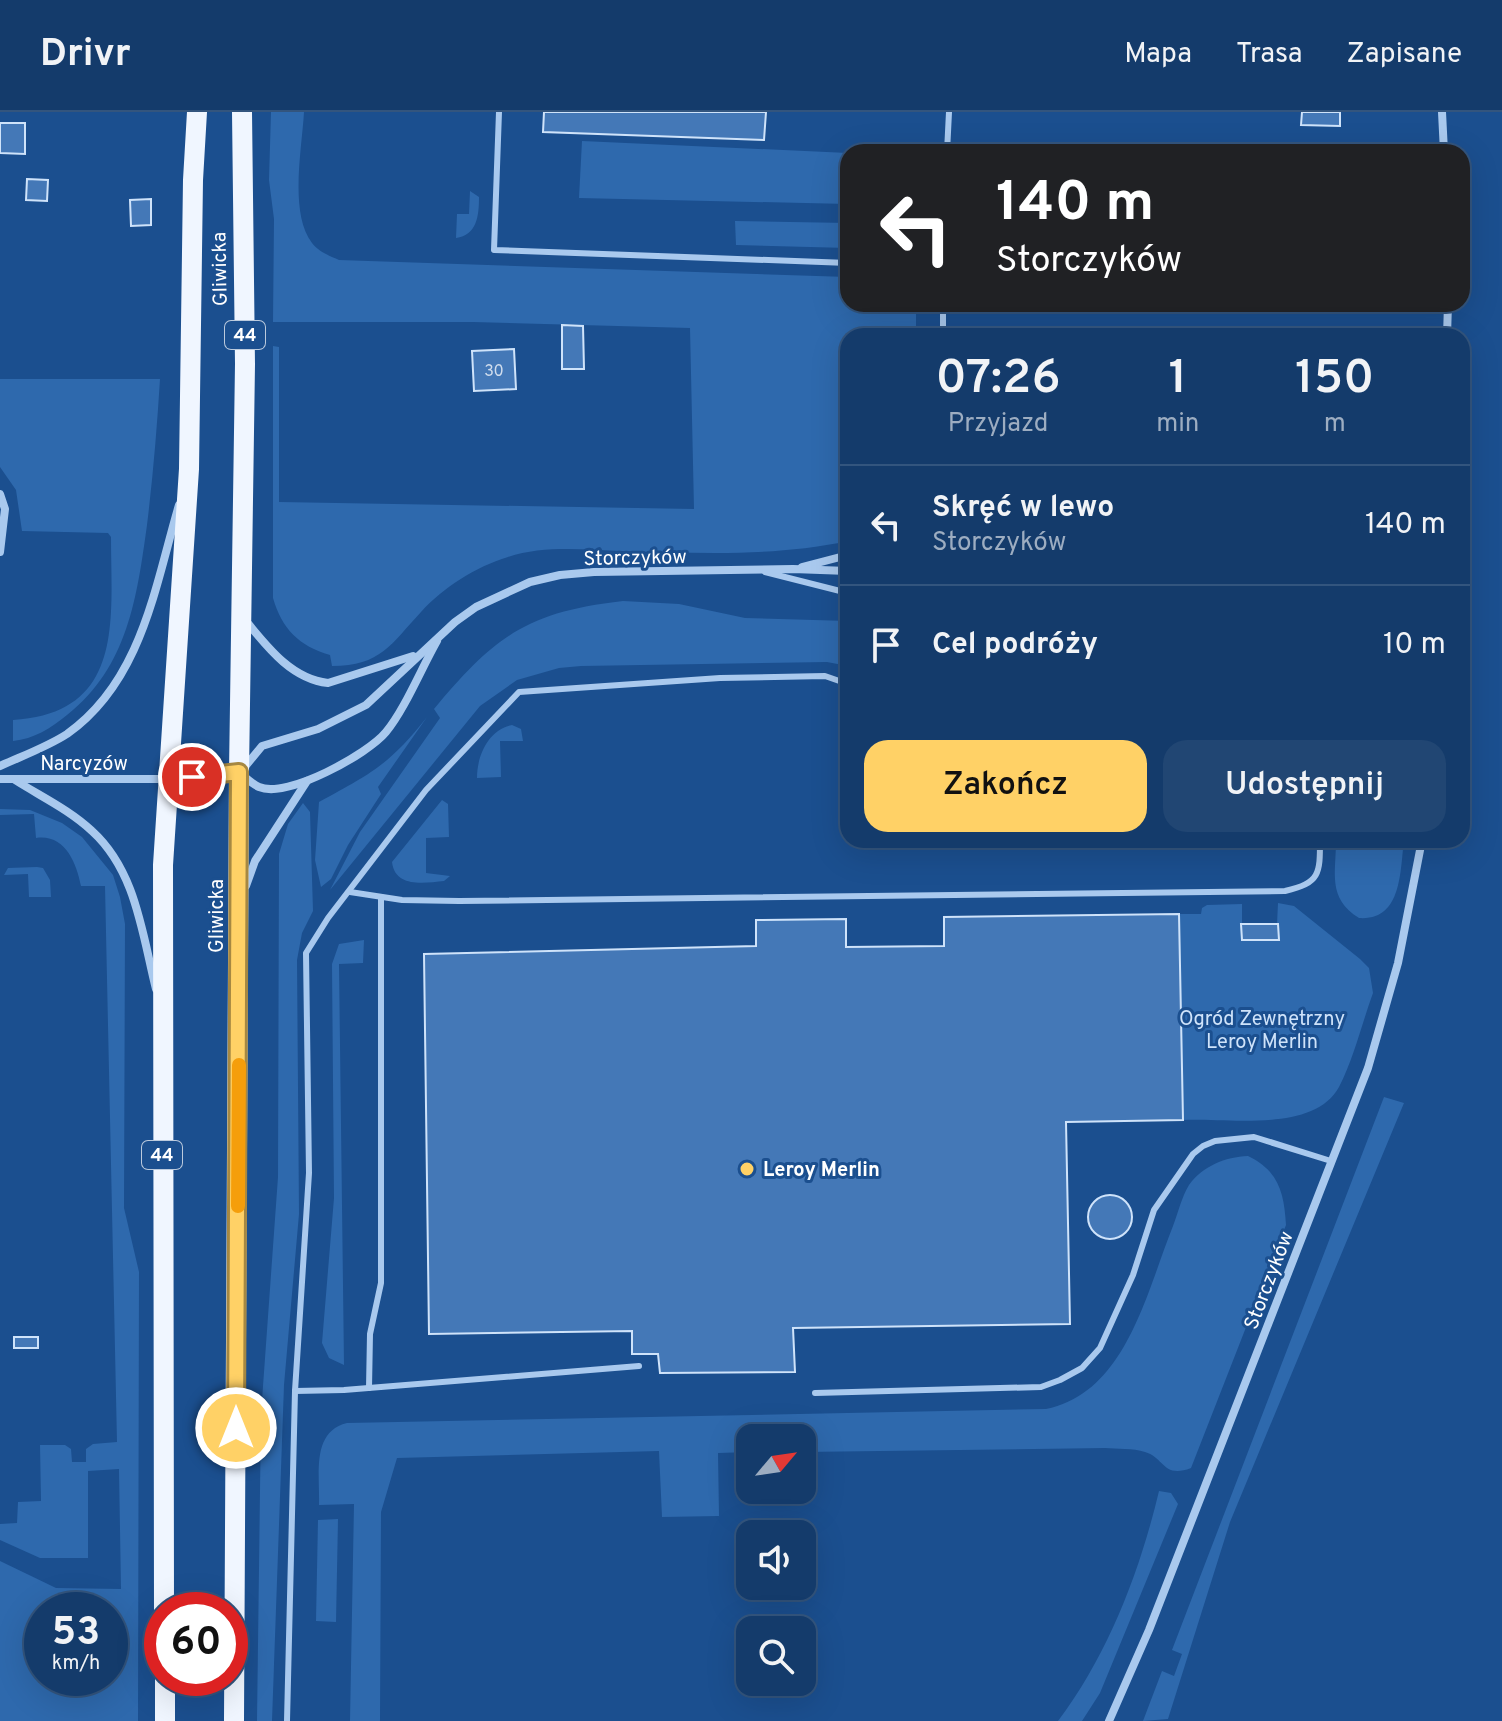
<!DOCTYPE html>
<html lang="pl">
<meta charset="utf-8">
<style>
:root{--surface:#143b6b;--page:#214673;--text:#f1f3f6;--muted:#9dadc1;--line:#33557e;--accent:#ffd166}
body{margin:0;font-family:Overpass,sans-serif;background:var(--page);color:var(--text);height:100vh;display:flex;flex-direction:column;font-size:30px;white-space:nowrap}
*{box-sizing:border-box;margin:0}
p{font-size:26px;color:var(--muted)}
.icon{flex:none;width:44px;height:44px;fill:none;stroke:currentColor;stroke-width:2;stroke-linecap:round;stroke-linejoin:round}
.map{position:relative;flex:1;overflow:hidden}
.sheet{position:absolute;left:840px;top:216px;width:630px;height:520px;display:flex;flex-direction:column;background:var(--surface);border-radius:24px;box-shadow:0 8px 32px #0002,0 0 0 2px var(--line)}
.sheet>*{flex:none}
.top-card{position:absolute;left:840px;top:32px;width:630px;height:168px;border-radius:24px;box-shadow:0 8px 32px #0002,0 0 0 2px var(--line);background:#202124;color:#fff;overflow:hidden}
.needle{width:52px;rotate:61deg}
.buttons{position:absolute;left:736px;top:1312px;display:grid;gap:16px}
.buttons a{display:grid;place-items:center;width:80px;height:80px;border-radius:16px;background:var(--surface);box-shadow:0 8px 32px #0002,0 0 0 2px var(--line);font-size:40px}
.speed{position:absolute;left:24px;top:1480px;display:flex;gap:16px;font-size:40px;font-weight:700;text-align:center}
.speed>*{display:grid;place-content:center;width:104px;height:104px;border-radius:50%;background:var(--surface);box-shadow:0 8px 32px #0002,0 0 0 2px var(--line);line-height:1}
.speed small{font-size:20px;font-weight:400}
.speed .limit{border:12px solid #d22;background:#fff;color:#111}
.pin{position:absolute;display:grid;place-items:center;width:68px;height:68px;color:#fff;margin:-34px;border:4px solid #fff;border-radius:50%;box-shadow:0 2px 8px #0007}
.me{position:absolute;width:88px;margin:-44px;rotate:0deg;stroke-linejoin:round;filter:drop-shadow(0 0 6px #0008)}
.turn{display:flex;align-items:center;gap:28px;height:168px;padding:0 24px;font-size:36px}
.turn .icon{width:104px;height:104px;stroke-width:2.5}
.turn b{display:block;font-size:56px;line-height:68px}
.eta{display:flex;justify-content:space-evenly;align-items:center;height:136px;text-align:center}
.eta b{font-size:48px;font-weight:600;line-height:56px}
.action{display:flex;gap:16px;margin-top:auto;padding:16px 24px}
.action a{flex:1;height:92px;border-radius:24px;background:var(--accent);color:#111;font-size:32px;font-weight:600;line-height:92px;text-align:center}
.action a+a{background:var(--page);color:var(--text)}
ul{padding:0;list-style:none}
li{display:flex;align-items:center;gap:24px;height:120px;padding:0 24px;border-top:2px solid var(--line)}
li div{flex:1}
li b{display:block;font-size:30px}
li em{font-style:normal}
header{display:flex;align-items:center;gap:48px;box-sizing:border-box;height:112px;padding:0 40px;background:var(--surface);border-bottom:2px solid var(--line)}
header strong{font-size:38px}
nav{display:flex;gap:44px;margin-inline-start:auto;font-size:28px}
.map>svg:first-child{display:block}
</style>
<header>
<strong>Drivr</strong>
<nav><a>Mapa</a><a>Trasa</a><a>Zapisane</a></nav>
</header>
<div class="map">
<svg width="1502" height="1609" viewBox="0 0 1502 1609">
<rect width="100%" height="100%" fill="#1b4f8f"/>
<g fill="#2e69ad" fill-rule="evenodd">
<path d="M271,0H304C302,37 289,101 312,131C319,140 330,144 339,148L848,165V192H916V224H848V429C773,445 699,441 623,439C586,438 544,433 508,445C475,455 444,475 421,500C391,532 381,554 332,554L330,543C299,534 282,517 273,486V234L279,235V390L694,397L690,216L473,210H273L274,107L269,68Z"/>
<path d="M582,29L848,41V92L579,86Z"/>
<path d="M470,79L479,85C479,104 477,123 456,126L457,102H469Z"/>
<path d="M735,109L848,111V136L736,133Z"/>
<path d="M0,267H160C157,316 153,364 147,413C137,485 128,555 67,603C51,616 34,627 13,629V608C125,601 111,508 111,425L108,421L22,419L16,378L0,355Z"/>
<path d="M623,489L679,492L745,506L848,509V554L827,550L581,554L559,556L517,568L480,594L330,778L360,720L440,606L434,597C495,524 527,500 623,489Z"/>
<path d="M427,605L378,675L381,682L348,733L331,767L321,775L315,748L319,690C372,661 389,653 427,605Z"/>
<path d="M512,613L521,617L523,629H500L501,665L477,666C477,644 488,618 512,613Z"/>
<path d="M442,688L448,692L449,725L426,726V761L450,764L444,769C424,771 395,776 392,750Z"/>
<path d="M303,691L310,700L313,799L302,821L297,848L299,1102L284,1273L272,1609H257L261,1302L278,1065L279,742L288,712Z"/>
<path d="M0,697L30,698L62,711L82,725L113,763L120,785L125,812L124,1096L139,1160L138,1609H0V1449L56,1476L121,1477L119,1357L88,1359V1446H40L0,1428V1412L17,1411L18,1390L41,1389L40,1333H65L71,1337L72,1350H86V1337L93,1332L117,1330L105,774H81C76,750 65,722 36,726L34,702L0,703ZM42,1498H110V1566H42Z"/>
<path d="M1336,728H1404C1400,760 1402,809 1359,806C1327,786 1336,761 1336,728Z"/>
<path d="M37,755L43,756L50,768L51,785H29L28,762L4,763L8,756Z"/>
<path d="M1278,791L1294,794L1360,847L1369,856L1373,881C1362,911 1354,946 1339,975C1314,1021 1228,1006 1183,1008L1179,802H1201L1202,796L1207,793L1242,792V811L1277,812Z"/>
<path d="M364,828L363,851L339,852L344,1253L329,1246L322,1231L334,1086L332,852L339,832Z"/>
<path d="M1384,985L1404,991L1230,1410L1168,1607L1143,1609L1162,1559L1174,1564L1182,1542L1172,1538Z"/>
<path d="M1248,1044C1279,1059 1284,1081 1286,1113L1191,1356C1163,1367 1164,1345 1145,1340C1133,1336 1117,1337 1105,1336L802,1340V1326H750V1340L718,1341L719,1404L662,1405L659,1339L397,1346L381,1400L380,1609H350L354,1392L319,1393C320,1362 311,1320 347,1311L1046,1297C1126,1281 1146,1181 1173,1114C1178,1101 1182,1084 1189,1073C1203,1054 1225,1045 1248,1044Z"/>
<path d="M1159,1379L1171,1381L1178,1392L1100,1581L1082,1609H1058C1108,1543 1140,1459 1159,1379Z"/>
<path d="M338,1407L336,1510L316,1509L318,1408Z"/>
</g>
<g fill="#4478b7" stroke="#cfe3fa" stroke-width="2">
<path d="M544,0H766L764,28L543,20Z"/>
<path d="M1302,0H1340V14L1301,13Z"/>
<path d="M0,11H25V42L0,41Z"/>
<path d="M27,67L48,68L47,89L26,88Z"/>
<path d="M151,87V113L131,114L130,88Z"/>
<path d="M562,213L583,214L584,257H562Z"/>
<path d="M514,237L516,277L474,279L472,239Z"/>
<path d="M1179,802L1183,1008L1066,1010L1070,1212L793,1216L795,1260L660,1261L658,1242H632V1219L429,1222L424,842L756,834V808L846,807V835L944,834V805Z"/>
<path d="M1241,812H1278L1279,828H1242Z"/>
<circle cx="1110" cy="1105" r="22"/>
<rect x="14" y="1225" width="24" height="11"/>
</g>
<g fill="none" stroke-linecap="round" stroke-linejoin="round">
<g stroke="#a9c9ee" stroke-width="6">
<path d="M499,0L494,138L848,151"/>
<path d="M947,40L949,0"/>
<path d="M943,224V192"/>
<path d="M765,460L848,481"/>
<path d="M350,780L402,788L459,789L1285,779C1320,771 1320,762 1320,728"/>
<path d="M369,1276L370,1222L381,1171V785"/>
<path d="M295,1279L344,1278L639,1254"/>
<path d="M815,1281L1041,1275L1060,1268L1082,1256L1100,1236L1133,1163L1154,1098L1193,1042L1203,1034L1215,1029L1254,1025L1331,1049"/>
<path d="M287,1609L295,1279L309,1061L306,841L328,806L426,678L519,580L720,566L825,564L848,572"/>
</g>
<g stroke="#a9c9ee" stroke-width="8">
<path d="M1442,0L1444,40"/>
<path d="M1447,224L1448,192"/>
<path d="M0,382L5,397L0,440"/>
<path d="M802,455L848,443"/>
<path d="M246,509C268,536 292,567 328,571L413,544"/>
<path d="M0,654C22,644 47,635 67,622C142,569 155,474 179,393"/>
<path d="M243,657L262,634L318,617L366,593L455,510L476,495L530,470L560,463L594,460L793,457L848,459"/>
<path d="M0,667H168L239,660C245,665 252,672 259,675C287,687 368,642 386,620C405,597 422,555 437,529"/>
<path d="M15,668C40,684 70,698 92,719C136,759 142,821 156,877"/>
<path d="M246,774L255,749L307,669"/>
<path d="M1109,1609L1149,1518L1368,956L1398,851L1422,728"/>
</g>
<g stroke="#f0f6ff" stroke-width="20">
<path d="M164,1498L163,753L189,357L193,68L197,0"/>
<path d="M165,1566V1609"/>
<path d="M234,1609L239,660L245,252L242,0"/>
</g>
</g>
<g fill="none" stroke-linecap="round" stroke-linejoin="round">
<g stroke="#a68842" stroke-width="20">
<path id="route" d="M192,665L239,660L236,1316"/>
</g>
<use href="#route" stroke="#ffd166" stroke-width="14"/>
<path stroke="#f59e0b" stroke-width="14" d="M238,1094L239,953"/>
</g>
<circle fill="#ffd166" stroke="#1b4f8f" stroke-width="3" cx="747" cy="1057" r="8"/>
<g text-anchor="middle" stroke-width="6" stroke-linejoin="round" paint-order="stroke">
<g font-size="16" fill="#d0dded">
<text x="494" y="264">30</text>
</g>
<g fill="#1b4f8f" stroke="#bbcadd" stroke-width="2">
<rect x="225" y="209" width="40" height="28" rx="6"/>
<rect x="142" y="1029" width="40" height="28" rx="6"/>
</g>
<g font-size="18" font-weight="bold" fill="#fff">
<text x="245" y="229">44</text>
<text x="162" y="1049">44</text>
</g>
<g font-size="20" fill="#fff" stroke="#1b4f8f">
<text transform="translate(219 157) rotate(-91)" y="7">Gliwicka</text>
<text transform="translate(635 445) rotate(-1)" y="7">Storczyków</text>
<text x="84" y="658">Narcyzów</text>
<text transform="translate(216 804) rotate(-90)" y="7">Gliwicka</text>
<text transform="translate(1268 1168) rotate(-69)" y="7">Storczyków</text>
</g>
<g font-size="20" fill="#cfe3fa" stroke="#1b4f8f">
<text x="1262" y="913">Ogród Zewnętrzny<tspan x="1262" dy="23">Leroy Merlin</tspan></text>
</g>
<g font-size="20" font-weight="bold" fill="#fff" stroke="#1b4f8f" text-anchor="start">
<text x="763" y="1064">Leroy Merlin</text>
</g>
</g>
</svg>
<div class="buttons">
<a><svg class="needle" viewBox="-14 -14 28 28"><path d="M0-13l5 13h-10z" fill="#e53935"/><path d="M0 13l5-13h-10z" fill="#9dadc1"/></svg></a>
<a><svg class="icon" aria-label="sound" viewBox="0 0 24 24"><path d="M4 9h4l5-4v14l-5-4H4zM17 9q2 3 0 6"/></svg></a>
<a><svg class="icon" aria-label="search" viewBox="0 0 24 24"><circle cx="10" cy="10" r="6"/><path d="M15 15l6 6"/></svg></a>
</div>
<div class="speed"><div>53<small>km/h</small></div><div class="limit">60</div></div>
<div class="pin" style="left:192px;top:665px;background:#d93025"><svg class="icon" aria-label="arrive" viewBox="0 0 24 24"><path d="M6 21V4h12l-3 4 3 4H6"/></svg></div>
<svg class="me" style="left:236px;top:1316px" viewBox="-20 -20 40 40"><circle r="17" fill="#ffd166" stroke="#fff" stroke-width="3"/><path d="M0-11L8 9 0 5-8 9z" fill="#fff"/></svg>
<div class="top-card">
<div class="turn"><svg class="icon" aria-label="left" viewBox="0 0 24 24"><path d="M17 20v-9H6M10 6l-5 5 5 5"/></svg><div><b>140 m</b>Storczyków</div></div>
</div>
<section class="sheet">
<div class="eta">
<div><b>07:26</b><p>Przyjazd</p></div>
<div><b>1</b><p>min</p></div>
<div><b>150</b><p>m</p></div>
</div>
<ul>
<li><svg class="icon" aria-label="left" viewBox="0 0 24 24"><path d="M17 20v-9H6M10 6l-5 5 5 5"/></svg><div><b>Skręć w lewo</b><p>Storczyków</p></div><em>140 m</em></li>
<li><svg class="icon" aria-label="arrive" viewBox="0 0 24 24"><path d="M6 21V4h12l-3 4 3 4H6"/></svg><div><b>Cel podróży</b></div><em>10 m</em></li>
</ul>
<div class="action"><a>Zakończ</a><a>Udostępnij</a></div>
</section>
</div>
